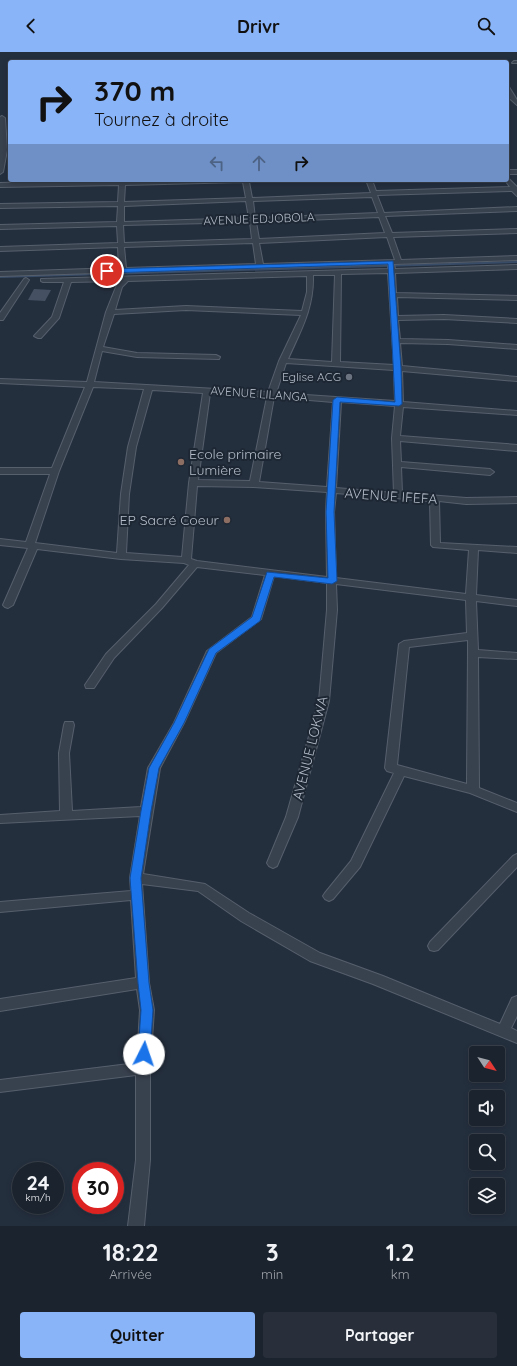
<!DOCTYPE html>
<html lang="fr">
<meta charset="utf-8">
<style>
:root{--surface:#1b232e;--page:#282f3a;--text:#f1f3f6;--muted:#a0a4aa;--line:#39404a;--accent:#8ab4f8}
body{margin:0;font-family:Quicksand,sans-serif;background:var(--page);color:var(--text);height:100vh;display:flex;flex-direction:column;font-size:15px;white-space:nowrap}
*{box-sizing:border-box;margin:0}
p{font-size:13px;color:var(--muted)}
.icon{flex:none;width:22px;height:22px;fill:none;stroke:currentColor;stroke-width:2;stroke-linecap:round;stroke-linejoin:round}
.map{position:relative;height:1174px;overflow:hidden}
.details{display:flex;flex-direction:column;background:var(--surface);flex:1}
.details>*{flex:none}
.banner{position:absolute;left:8px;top:8px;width:501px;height:122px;border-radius:4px;box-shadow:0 2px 6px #0003,0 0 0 1px var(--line);background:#8ab4f8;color:#111;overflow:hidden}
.needle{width:26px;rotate:126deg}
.buttons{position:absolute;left:469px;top:994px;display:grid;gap:8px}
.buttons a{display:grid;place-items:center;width:36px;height:36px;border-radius:4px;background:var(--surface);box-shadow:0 2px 6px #0003,0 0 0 1px var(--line);font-size:20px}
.speed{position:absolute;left:12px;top:1110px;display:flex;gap:8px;font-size:20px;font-weight:700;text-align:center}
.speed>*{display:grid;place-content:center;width:52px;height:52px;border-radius:50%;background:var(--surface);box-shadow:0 2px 6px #0003,0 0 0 1px var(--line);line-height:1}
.speed small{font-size:10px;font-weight:400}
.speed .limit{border:6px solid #d22;background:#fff;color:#111}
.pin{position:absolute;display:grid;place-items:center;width:34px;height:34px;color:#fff;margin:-17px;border:2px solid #fff;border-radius:50%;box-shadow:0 1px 4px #0007}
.me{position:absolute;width:44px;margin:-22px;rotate:4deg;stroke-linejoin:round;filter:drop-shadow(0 0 3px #0008)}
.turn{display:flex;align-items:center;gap:14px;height:84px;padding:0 20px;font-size:18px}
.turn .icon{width:52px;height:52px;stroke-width:2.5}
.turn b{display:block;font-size:28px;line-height:34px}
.lanes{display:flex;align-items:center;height:38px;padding:0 20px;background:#0003;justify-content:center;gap:20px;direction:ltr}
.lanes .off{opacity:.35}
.eta{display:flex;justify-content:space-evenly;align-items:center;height:68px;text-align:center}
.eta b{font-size:24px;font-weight:800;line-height:28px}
.action{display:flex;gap:8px;margin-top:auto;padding:8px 20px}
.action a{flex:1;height:46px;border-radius:4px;background:var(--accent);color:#111;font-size:16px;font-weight:800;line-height:46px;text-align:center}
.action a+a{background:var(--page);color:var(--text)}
header{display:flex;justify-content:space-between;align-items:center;height:52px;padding:0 20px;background:var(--accent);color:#111;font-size:18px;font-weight:800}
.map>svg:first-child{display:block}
</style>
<header><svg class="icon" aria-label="back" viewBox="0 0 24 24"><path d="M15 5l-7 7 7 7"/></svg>Drivr<svg class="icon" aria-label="search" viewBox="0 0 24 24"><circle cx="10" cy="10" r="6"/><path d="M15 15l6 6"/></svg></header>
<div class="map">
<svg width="517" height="1174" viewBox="0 0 517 1174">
<rect width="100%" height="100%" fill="#242f3e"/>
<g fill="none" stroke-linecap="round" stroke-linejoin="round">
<path stroke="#394c67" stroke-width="2" d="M0,225L517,210"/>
</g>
<path fill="#455162" d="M34,237L51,238L45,249L28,248Z"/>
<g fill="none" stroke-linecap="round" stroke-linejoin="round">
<g stroke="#565f6c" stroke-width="2">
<g id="minor">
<path d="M514,9H517V11H512Z"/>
<path d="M507,34L509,35L517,48V53L508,45Z"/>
<path d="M2,64L5,66L7,98L3,120L0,122V65Z"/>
<rect x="507" y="118" width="10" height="4"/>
<path d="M507,125L517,135V144L512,139L377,143L384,161L517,155V159L385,164L392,181L517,177V181L393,185L401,208L517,204V208L394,212L395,217L517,213V217L395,221L396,241L517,244V248L397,245L398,264L444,263L517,267V271L444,267L398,268L400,287L448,288L517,293V297L448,292L400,291L402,314L517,325V329L402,319L403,350L517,359V363L403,355L400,384L506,392L517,393V399L400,389L401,410L490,417L494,420L490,423L401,415L402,441L466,446L517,445V451L466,452L439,449L440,491L517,495V501L478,498L476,543L517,548V554L476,549L478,598L517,601V607L478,605L479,736L517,751V760L470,741L404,724L360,815L333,847L329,849L325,847L323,844L325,841L351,809L394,721L387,719L385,716L399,592L404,589L467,581L466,548L336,532L337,558L329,649L298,765L277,814L273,816L269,814L267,811L286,765L319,649L327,558V531L274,524L261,567L216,601L184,671L160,716L143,822L205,832L249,861L320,901L383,924L500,972L512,946L517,944V964L511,976L517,979V991L373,932L310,909L241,869L198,839L142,832L149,931L154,958L150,1016V1108L144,1174H128L136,1108V1023L0,1040V1028L137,1011L140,958L137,937L0,959V947L136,926L131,848L0,860V850L131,839L130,826L140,764L0,771V763L60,759L59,701L64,673L65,670H73L74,673L69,701L72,759L141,755L148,716L174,671L207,599L252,565L265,523L197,515L162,556L114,606L94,636H86L85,633L106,602L156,552L189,513L184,511L121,507L37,497L13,553L8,556L5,555L3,553L28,496L0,493V487L26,490L50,422H0V416H52L85,335L0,331V327L87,330L106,260L116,235L120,229L71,230L59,266L41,286H38L34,284L52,265L64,230H43L41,229V227L388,217V212L0,224V220L119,216L118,195L0,199V195L118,191L117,174L0,177V173L117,170L118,154L0,156V152L118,150L119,133L0,135V131L119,128H274L271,130H249L252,146L371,141L366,128H372L376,139L510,135L505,128H507ZM243,130L246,146L124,150L125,133ZM372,145L378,161L255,166L253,149ZM246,149L249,166L124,170V154ZM379,165L385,181L259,187L256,170ZM250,170L252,187L124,191L123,173ZM387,185L395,208L263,212L259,191ZM253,191L256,212L126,216L124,195ZM388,221L394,313L340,310L341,222ZM313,223H335L332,310L288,307C301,278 314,256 313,223ZM307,224V240L302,259L186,254L115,258L122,235L128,229ZM186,258L301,263L279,309L268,340L94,330L102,299L137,305L219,307L220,305L216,303L137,301L103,295L114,262ZM286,311L394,318L395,349L276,341ZM93,335L144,337L128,395L121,442L117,501L35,491L59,419ZM152,338L203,341L189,431L182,505L126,501L129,442L136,395ZM210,341L267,345L250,429L198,428ZM274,345L333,350L327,435L259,430ZM341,350L395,354L392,386L394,441L336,436ZM197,434L254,435L327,440L326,460L327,525L197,509L191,507ZM336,441L430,449L431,493L433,495L469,498L466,542L336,526L334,460ZM468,588V601L467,732L397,713L409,595Z"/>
<path d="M26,226L29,228L3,268H0V261L24,227Z"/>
<path d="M517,802V815L438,898L434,899L430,898L428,894L430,890L513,804Z"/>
</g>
</g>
<use href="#minor" fill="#38414e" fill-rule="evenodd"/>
</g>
<path fill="#1a73e8" stroke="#114b97" d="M393,209L401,316L402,352L399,354L340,350L334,460L337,529L332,532L274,525L260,569L216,601L184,671L159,716L151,759L141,826L149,931L153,958L150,1002L148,1006L144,1007L140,1006L138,1002L141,958L138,931L130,826L141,759L149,716L174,671L209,597L252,565L267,520L328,526L326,460L333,348L337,345L395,350L388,212L107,221L104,219L107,217Z"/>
<circle fill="#6b7280" stroke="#1d2633" stroke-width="1.5" cx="349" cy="325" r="4"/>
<g fill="#8d6e63" stroke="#1d2633" stroke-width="1.5">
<circle cx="181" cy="410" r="4"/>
<circle cx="227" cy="468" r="4"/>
</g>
<g text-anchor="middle" stroke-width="4" stroke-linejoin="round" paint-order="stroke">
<g font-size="12" fill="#b4bcc9" stroke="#1d2633">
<text transform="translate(259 167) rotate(-2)" y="4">AVENUE EDJOBOLA</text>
<text transform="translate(259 342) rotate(4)" y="4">AVENUE LILANGA</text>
</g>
<g font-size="12" fill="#b4bcc9" stroke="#1d2633" text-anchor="end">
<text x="341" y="329">Eglise ACG</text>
</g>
<g font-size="14" fill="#b4bcc9" stroke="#1d2633" text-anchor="start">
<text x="189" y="407">Ecole primaire<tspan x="189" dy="16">Lumière</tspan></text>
<text x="219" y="473" text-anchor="end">EP Sacré Coeur</text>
</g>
<g font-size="14" fill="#b4bcc9" stroke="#1d2633">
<text transform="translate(391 444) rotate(4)" y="5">AVENUE IFEFA</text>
<text transform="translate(310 696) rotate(-76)" y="5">AVENUE LOKWA</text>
</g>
</g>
</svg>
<div class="buttons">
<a><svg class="needle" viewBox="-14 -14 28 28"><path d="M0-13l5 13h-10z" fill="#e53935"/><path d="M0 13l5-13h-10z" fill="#a0a4aa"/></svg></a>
<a><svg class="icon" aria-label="sound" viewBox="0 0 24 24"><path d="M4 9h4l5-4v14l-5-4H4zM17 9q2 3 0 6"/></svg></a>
<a><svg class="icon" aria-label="search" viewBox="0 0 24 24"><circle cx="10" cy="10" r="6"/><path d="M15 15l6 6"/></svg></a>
<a><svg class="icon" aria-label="layers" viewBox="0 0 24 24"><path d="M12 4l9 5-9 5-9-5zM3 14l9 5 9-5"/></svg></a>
</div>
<div class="speed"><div>24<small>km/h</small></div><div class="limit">30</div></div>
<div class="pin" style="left:107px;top:219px;background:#d93025"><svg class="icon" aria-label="arrive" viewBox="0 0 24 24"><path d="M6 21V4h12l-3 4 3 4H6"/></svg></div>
<svg class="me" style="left:144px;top:1002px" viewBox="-20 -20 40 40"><circle r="19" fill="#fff"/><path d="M0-13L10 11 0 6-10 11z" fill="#1a73e8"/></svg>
<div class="banner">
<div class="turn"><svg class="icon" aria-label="right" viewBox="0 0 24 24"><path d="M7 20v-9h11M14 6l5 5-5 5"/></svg><div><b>370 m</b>Tournez à droite</div></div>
<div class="lanes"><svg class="icon off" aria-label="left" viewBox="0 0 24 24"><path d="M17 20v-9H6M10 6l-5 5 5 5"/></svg><svg class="icon off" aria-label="ahead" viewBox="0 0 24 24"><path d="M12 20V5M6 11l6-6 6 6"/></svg><svg class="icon" aria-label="right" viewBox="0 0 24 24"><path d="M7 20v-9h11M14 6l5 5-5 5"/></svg></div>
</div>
</div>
<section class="details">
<div class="eta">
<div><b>18:22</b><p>Arrivée</p></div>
<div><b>3</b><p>min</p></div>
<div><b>1.2</b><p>km</p></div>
</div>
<div class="action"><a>Quitter</a><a>Partager</a></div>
</section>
